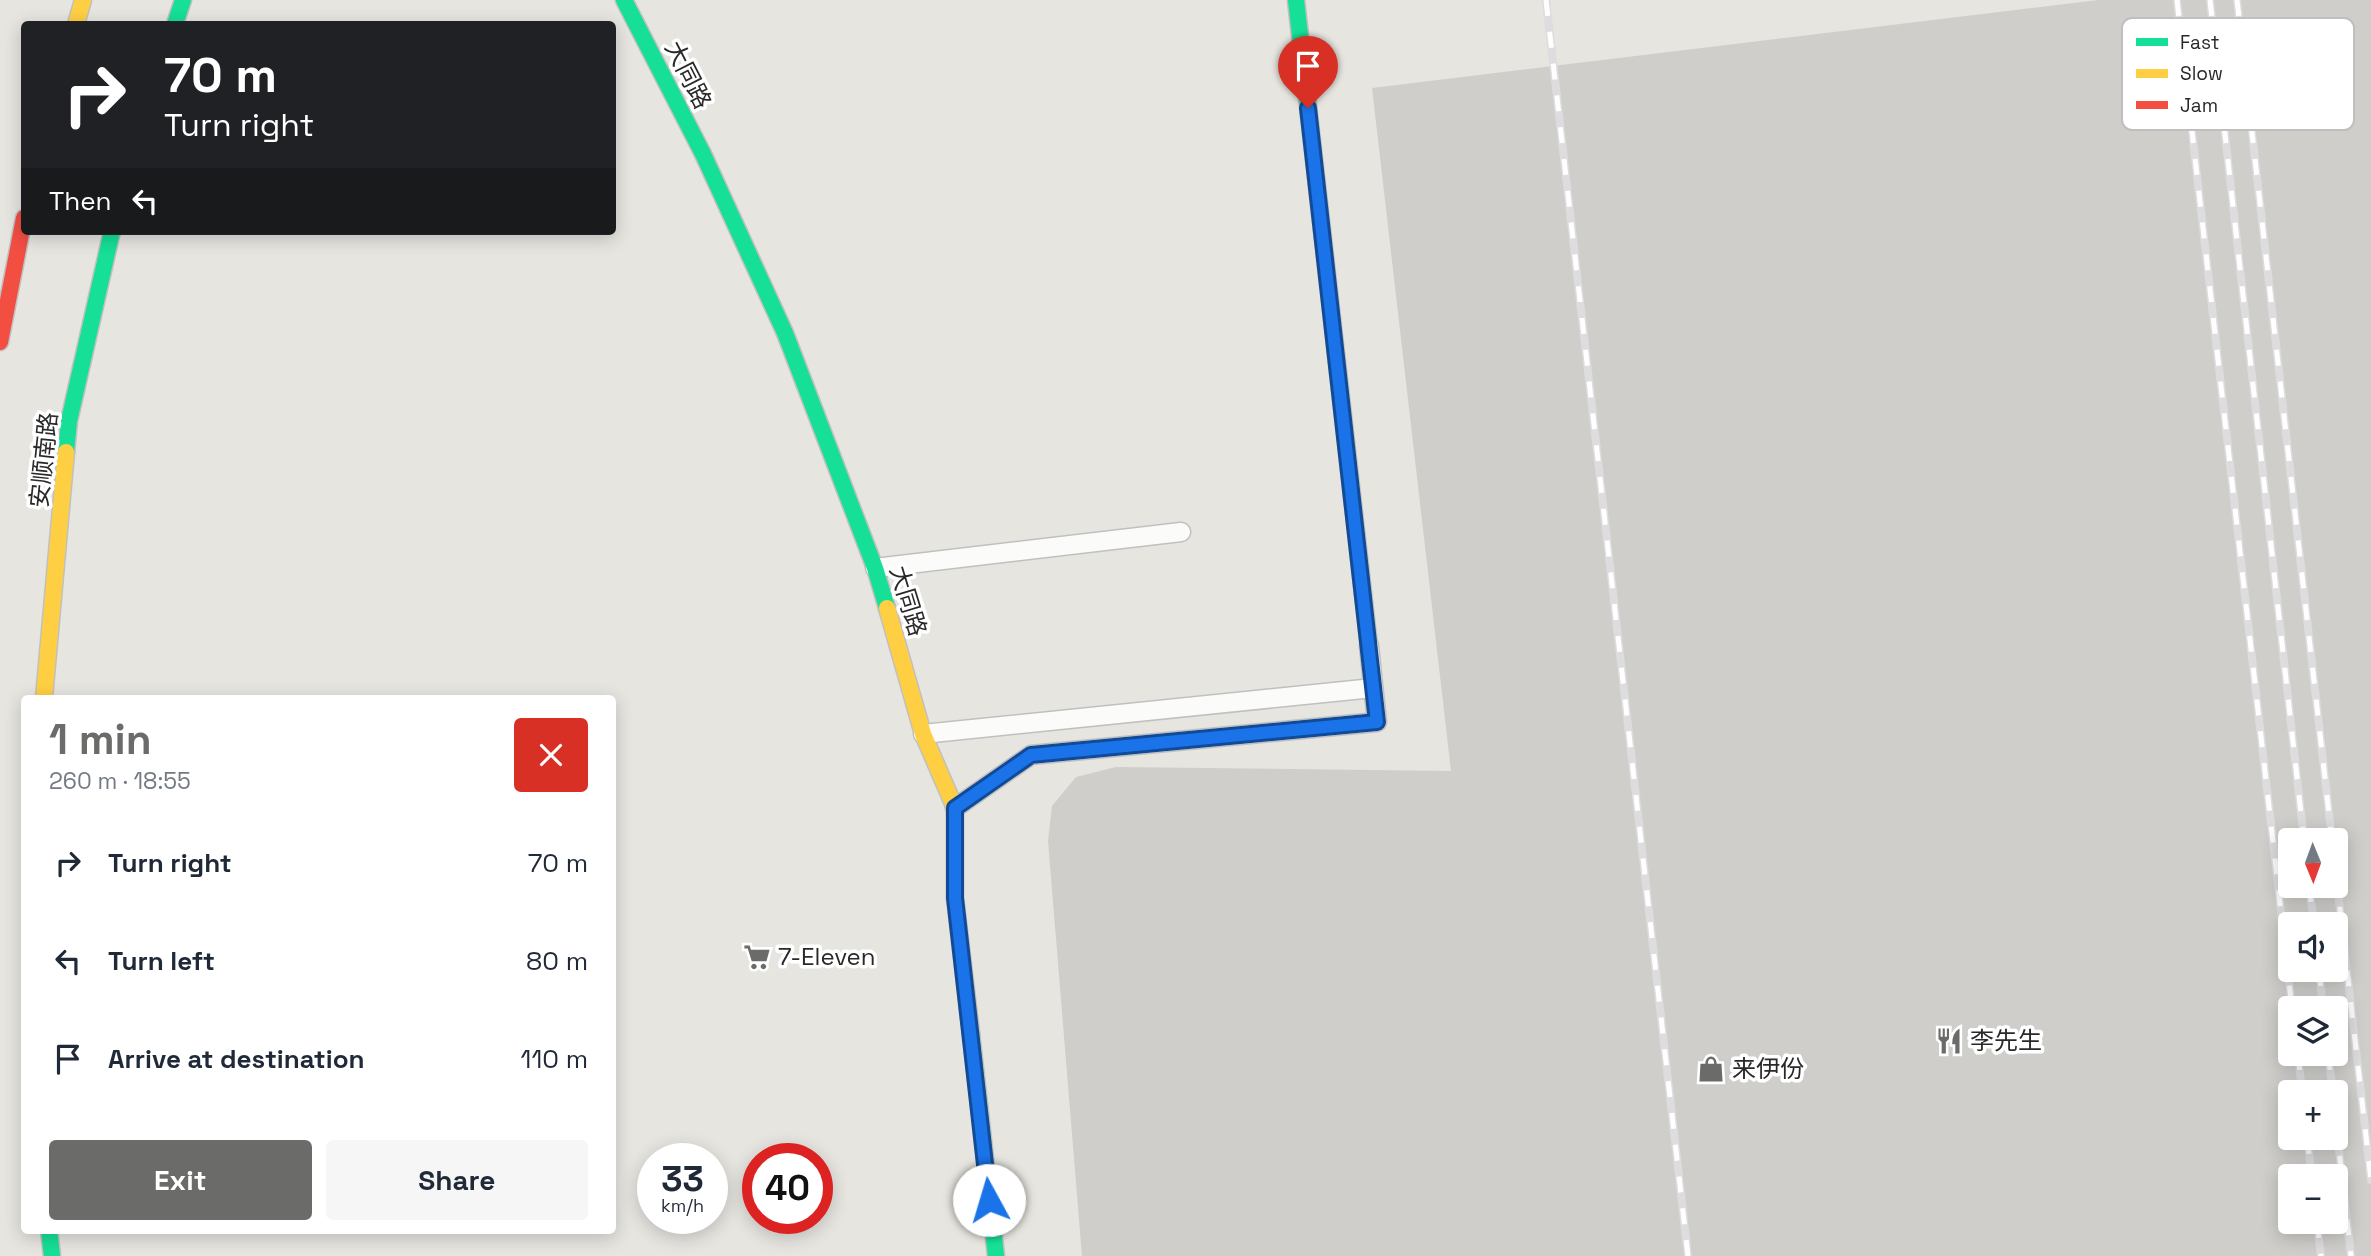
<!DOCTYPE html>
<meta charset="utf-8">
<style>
:root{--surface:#fff;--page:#f6f6f7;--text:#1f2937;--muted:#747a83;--accent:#6b6b69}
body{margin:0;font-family:"Space Grotesk","Noto Sans SC",sans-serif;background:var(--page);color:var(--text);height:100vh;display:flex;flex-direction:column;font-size:26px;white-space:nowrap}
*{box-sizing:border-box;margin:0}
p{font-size:23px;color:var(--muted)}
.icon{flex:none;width:38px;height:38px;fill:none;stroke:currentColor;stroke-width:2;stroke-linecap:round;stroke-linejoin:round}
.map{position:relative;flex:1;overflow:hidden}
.panel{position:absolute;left:21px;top:695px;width:595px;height:539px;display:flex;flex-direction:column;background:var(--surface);border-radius:7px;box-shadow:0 4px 18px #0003}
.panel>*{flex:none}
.guide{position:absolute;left:21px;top:21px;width:595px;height:214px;border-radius:7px;box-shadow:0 4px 18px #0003;background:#202124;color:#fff;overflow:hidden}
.needle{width:46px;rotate:179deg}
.controls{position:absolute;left:2278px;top:828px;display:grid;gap:14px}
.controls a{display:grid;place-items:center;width:70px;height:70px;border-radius:7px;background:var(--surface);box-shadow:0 4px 18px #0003;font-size:35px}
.speed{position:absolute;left:637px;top:1143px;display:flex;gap:14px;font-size:35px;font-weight:700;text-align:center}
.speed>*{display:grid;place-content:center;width:91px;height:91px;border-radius:50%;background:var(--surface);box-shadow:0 4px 18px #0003;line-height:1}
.speed small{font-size:18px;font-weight:400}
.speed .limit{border:10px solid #d22;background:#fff;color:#111}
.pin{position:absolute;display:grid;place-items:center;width:60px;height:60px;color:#fff;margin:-72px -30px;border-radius:50% 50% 50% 0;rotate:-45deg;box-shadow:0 0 7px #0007}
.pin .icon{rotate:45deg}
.me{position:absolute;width:77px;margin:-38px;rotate:354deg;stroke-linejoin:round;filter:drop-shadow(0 0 5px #0008)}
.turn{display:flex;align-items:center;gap:24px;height:147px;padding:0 28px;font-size:32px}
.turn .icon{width:91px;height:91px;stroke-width:2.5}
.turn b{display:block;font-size:49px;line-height:60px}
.then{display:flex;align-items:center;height:66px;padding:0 28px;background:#0003;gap:14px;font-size:26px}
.round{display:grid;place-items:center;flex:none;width:74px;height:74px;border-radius:7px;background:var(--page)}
.overview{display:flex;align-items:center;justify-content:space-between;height:119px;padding:0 28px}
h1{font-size:42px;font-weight:600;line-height:52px;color:var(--accent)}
.primary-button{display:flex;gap:14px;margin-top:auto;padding:14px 28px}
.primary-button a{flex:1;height:80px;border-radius:7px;background:var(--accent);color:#fff;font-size:28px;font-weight:600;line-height:80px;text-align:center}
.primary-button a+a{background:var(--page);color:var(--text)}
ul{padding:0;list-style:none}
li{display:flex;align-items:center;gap:21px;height:98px;padding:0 28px}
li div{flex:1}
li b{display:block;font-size:26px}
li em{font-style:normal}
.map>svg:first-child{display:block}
</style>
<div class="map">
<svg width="2371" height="1256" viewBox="0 0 2371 1256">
<rect width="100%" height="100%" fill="#e6e5e0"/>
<path fill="#cfcecb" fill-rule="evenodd" d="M2099,0H2371V1256H1082L1048,841L1052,806L1076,777L1116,767L1451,771L1372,88ZM2291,840H2336V886H2291ZM2291,924H2336V970H2291ZM2291,1008H2336V1054H2291ZM2291,1092H2336V1138H2291ZM2291,1176H2336V1222H2291Z"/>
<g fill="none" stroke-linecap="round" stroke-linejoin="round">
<g stroke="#c1c0c0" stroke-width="21">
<g id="lane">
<path d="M875,568L1181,532"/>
<path d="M923,734L1373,688"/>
<path d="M955,808L1031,755L1377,722L1369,646"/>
</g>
</g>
<g stroke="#c1c0c0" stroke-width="19">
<g id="fast">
<path d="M624,0L703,154L785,333L875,568L887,608"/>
<path d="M1296,0L1369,646"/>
<path d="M175,24L183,0"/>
<path d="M66,452L69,421L112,231"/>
<path d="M971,1033L996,1256"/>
<path d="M49,1230L52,1256"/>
</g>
</g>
<g stroke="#c1c0c0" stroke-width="19">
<g id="slow">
<path d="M76,24L83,0"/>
<path d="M887,608L923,734L955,808V898L971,1033"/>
<path d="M44,698L66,452"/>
</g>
</g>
<g stroke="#c1c0c0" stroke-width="19">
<path id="jam" d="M0,342L24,218"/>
</g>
<use href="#lane" stroke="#fbfbfa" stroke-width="18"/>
<use href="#fast" stroke="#16e098" stroke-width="16"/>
<use href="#slow" stroke="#ffcf43" stroke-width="16"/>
<use href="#jam" stroke="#f24e42" stroke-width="16"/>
<g stroke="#dddcde" stroke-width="8">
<g id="rail">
<path d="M1546,0L1688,1256"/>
<path d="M2177,0L2292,1008"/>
<path d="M2210,0L2304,840"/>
<path d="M2237,0L2332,840"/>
<path d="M2336,875L2371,1180"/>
<path d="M2309,886L2314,924"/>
<path d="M2319,970L2323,1008"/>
<path d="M2298,1054L2302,1092"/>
<path d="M2328,1054L2333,1092"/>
<path d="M2336,1124L2351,1256"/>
<path d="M2307,1138L2312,1176"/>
<path d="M2317,1222L2321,1256"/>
</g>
</g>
<use href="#rail" stroke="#fff" stroke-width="5" stroke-dasharray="16" stroke-linecap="butt"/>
</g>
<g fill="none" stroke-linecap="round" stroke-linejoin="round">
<g stroke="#114b97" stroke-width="18">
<path id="route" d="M989,1200L955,898V808L1031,755L1377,722L1308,108"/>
</g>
<use href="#route" stroke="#1a73e8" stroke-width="12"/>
</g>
<defs>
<g id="supermarket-bare" transform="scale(2.1)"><path d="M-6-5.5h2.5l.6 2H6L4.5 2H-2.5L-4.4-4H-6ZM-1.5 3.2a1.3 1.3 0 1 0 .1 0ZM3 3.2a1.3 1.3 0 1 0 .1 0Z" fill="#6b6b69" stroke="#fff" stroke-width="2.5" paint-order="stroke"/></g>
<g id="restaurant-bare" transform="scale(2.1)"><path d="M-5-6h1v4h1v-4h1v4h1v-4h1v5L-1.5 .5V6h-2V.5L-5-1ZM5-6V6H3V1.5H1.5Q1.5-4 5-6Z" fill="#6b6b69" stroke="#fff" stroke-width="2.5" paint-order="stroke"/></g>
<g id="shop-bare" transform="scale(2.1)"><path d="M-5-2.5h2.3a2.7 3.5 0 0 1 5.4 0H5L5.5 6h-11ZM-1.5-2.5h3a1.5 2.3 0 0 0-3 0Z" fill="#6b6b69" stroke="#fff" stroke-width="2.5" paint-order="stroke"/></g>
</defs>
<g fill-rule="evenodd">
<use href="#supermarket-bare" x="757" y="957"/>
<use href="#restaurant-bare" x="1949" y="1041"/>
<use href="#shop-bare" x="1711" y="1069"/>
</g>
<g text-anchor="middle" stroke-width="7" stroke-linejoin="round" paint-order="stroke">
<g font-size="24" fill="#292929" stroke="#fff">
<text transform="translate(688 75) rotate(63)" y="8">大同路</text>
<text transform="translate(44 460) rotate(-84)" y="8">安顺南路</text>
<text transform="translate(908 601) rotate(73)" y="8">大同路</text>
</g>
<g font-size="24" fill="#292929" stroke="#fff" text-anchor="start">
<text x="778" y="965">7-Eleven</text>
<text x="1970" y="1049">李先生</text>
<text x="1732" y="1077">来伊份</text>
</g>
</g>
<rect x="2122" y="18" width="232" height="112" rx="10" fill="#fff" stroke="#bfbfbf" stroke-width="2"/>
<rect x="2136" y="38" width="32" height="8" fill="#16e098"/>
<rect x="2136" y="69" width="32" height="9" fill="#ffcf43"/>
<rect x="2136" y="101" width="32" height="8" fill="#f24e42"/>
<g font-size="19" fill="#292929">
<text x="2180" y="49">Fast</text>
<text x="2180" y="80">Slow</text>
<text x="2180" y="112">Jam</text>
</g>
</svg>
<div class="controls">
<a><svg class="needle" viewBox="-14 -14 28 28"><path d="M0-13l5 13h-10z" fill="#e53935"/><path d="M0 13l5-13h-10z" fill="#747a83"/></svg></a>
<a><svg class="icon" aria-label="sound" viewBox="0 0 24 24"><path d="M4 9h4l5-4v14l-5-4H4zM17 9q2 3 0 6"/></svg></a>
<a><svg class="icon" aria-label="layers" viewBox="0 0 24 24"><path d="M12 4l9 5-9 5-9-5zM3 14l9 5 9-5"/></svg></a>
<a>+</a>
<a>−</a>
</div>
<div class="speed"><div>33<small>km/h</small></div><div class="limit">40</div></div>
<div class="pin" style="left:1308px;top:108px;background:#d93025"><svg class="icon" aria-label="arrive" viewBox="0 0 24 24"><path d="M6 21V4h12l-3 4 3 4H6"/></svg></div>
<svg class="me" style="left:989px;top:1200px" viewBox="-20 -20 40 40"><circle r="19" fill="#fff"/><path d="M0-13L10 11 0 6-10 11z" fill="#1a73e8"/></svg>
<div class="guide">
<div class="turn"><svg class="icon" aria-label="right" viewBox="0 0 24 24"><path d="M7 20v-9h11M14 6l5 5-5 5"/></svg><div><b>70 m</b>Turn right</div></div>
<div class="then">Then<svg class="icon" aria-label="left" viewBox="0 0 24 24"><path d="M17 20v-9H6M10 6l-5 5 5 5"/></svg></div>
</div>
<section class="panel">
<div class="overview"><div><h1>1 min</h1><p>260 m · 18:55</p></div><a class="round" style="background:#d93025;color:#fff"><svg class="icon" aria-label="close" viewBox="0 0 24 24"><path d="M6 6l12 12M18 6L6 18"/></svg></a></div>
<ul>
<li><svg class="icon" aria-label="right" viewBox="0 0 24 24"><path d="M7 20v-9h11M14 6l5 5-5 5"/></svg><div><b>Turn right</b></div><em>70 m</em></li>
<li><svg class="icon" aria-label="left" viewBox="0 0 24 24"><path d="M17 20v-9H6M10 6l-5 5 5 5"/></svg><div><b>Turn left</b></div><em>80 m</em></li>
<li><svg class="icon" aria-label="arrive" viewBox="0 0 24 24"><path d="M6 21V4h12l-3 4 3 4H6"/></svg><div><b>Arrive at destination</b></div><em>110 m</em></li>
</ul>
<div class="primary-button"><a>Exit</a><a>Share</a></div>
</section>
</div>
